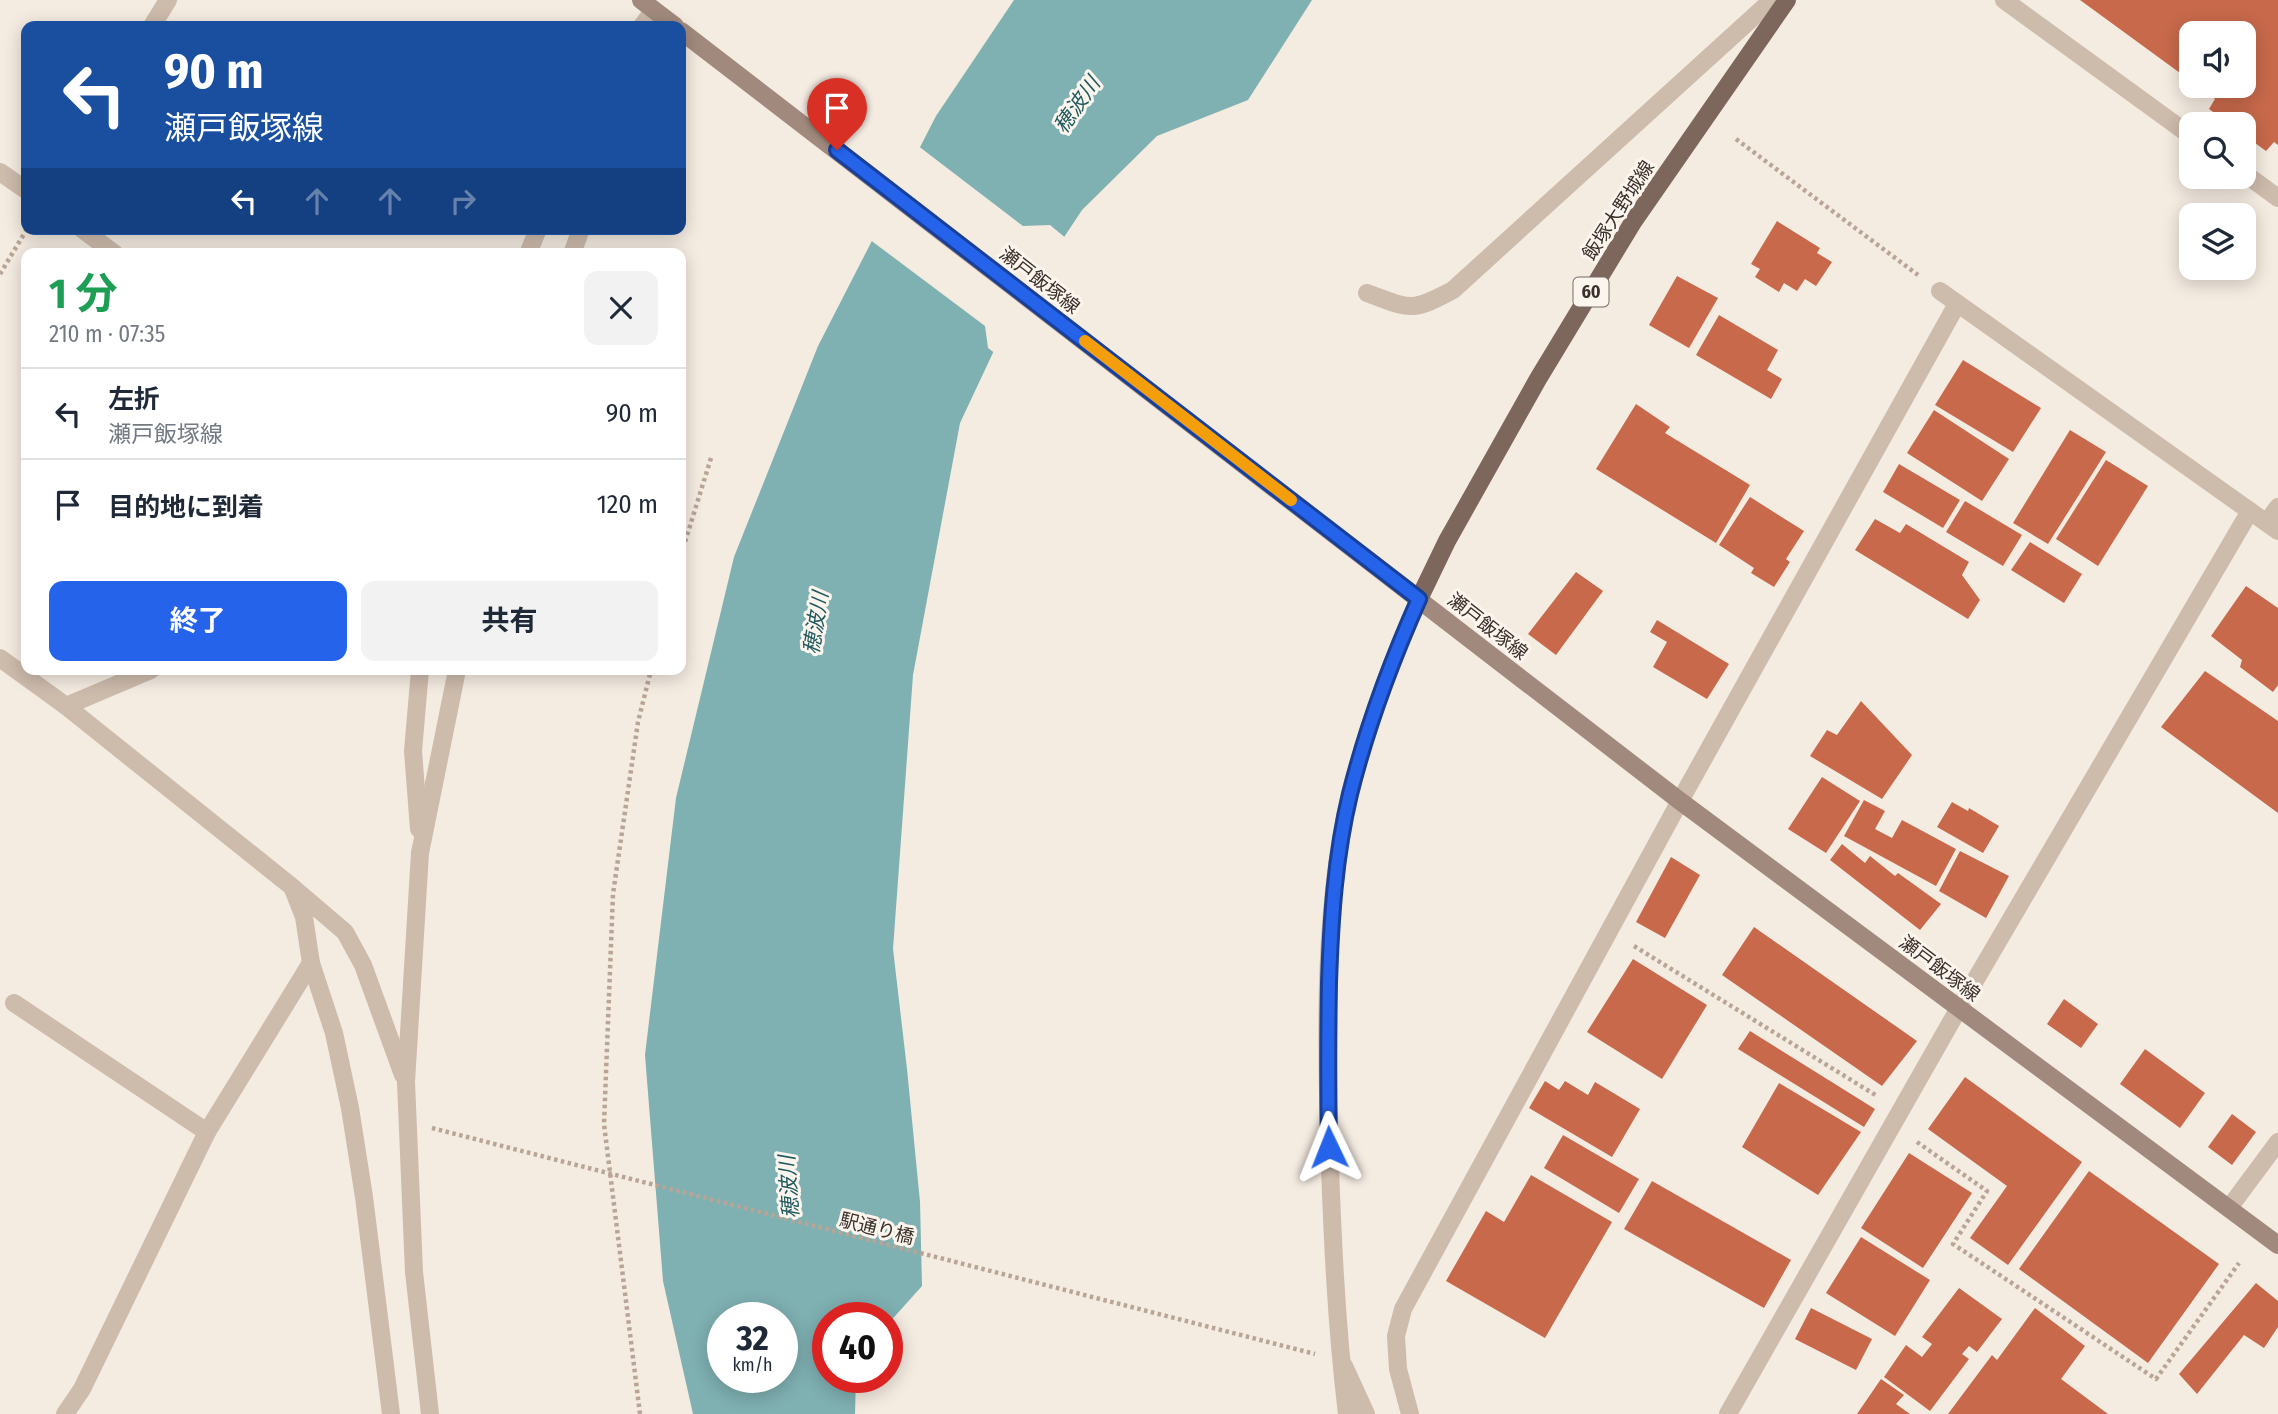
<!DOCTYPE html>
<html lang="ja">
<meta charset="utf-8">
<style>
:root{--surface:#fff;--page:#f2f2f3;--text:#1f2937;--muted:#747a83;--line:#e0e1e3;--accent:#2563eb}
body{margin:0;font-family:"Fira Sans Condensed","Noto Sans JP",sans-serif;background:var(--page);color:var(--text);height:100vh;display:flex;flex-direction:column;font-size:26px;white-space:nowrap}
*{box-sizing:border-box;margin:0}
p{font-size:23px;color:var(--muted)}
.icon{flex:none;width:38px;height:38px;fill:none;stroke:currentColor;stroke-width:2;stroke-linecap:round;stroke-linejoin:round}
.map{position:relative;flex:1;overflow:hidden}
.sheet{position:absolute;left:21px;top:248px;width:665px;height:427px;display:flex;flex-direction:column;background:var(--surface);border-radius:14px;box-shadow:0 4px 18px #0003}
.sheet>*{flex:none}
.hud{position:absolute;left:21px;top:21px;width:665px;height:214px;border-radius:14px;box-shadow:0 4px 18px #0003;background:#1a4fa0;color:#fff;overflow:hidden}
.tools{position:absolute;left:2179px;top:21px;display:grid;gap:14px}
.tools a{display:grid;place-items:center;width:77px;height:77px;border-radius:14px;background:var(--surface);box-shadow:0 4px 18px #0003;font-size:35px}
.speed{position:absolute;left:707px;top:1302px;display:flex;gap:14px;font-size:35px;font-weight:700;text-align:center}
.speed>*{display:grid;place-content:center;width:91px;height:91px;border-radius:50%;background:var(--surface);box-shadow:0 4px 18px #0003;line-height:1}
.speed small{font-size:18px;font-weight:400}
.speed .limit{border:10px solid #d22;background:#fff;color:#111}
.pin{position:absolute;display:grid;place-items:center;width:60px;height:60px;color:#fff;margin:-72px -30px;border-radius:50% 50% 50% 0;rotate:-45deg;box-shadow:0 0 7px #0007}
.pin .icon{rotate:45deg}
.me{position:absolute;width:77px;margin:-38px;rotate:358deg;stroke-linejoin:round;filter:drop-shadow(0 0 5px #0008)}
.turn{display:flex;align-items:center;gap:24px;height:147px;padding:0 28px;font-size:32px}
.turn .icon{width:91px;height:91px;stroke-width:2.5}
.turn b{display:block;font-size:49px;line-height:60px}
.lanes{display:flex;align-items:center;height:66px;padding:0 28px;background:#0003;justify-content:center;gap:35px;direction:ltr}
.lanes .off{opacity:.35}
.round{display:grid;place-items:center;flex:none;width:74px;height:74px;border-radius:14px;background:var(--page)}
.head{display:flex;align-items:center;justify-content:space-between;height:119px;padding:0 28px}
h1{font-size:42px;font-weight:700;line-height:52px;color:#1e9e55}
.action{display:flex;gap:14px;margin-top:auto;padding:14px 28px}
.action a{flex:1;height:80px;border-radius:14px;background:var(--accent);color:#fff;font-size:28px;font-weight:700;line-height:80px;text-align:center}
.action a+a{background:var(--page);color:var(--text)}
ul{padding:0;list-style:none}
li{display:flex;align-items:center;gap:21px;height:91px;padding:0 28px;border-top:2px solid var(--line)}
li div{flex:1}
li b{display:block;font-size:26px}
li em{font-style:normal}
.map>svg:first-child{display:block}
</style>
<div class="map">
<svg width="2278" height="1414" viewBox="0 0 2278 1414">
<rect width="100%" height="100%" fill="#f4ebe1"/>
<path fill="#7fb0b2" fill-rule="evenodd" d="M1014,0H1312L1248,100L1157,136L1082,210L1006,325L960,423L913,675L893,949L907,1069L920,1202L922,1286L887,1325V1318H828V1377H856L855,1414H693L663,1281L645,1055L676,798L734,557L818,346L936,116ZM723,1318H782V1377H723Z"/>
<path fill="#f4ebe1" d="M917,145L1023,226L1050,225L1067,239L1009,327L996,354L988,348L985,326L869,239Z"/>
<g fill="#c8694b">
<path d="M2080,0H2278V145L2274,142L2266,151L2244,135V124H2230L2209,109L2215,99L2197,86H2244V33H2191V81Z"/>
<path d="M1777,221L1820,248L1817,253L1832,262L1816,286L1805,279L1797,291L1784,283L1779,292L1755,277L1760,269L1751,264Z"/>
<path d="M1677,276L1718,298L1689,348L1649,325Z"/>
<path d="M1719,315L1778,350L1767,370L1782,379L1771,399L1696,355Z"/>
<path d="M1963,360L2041,408L2013,452L1935,405Z"/>
<path d="M1636,404L1670,427L1665,433L1750,485L1716,543L1596,469Z"/>
<path d="M1934,410L2009,459L1982,501L1907,453Z"/>
<path d="M2070,430L2106,452L2048,544L2013,523Z"/>
<path d="M2106,460L2148,486L2098,566L2056,539Z"/>
<path d="M1899,464L1960,500L1943,528L1883,492Z"/>
<path d="M1750,497L1804,531L1786,559L1790,562L1774,587L1751,573L1754,568L1719,545Z"/>
<path d="M1965,501L2022,535L2003,566L1946,532Z"/>
<path d="M1875,519L1900,533L1906,524L1969,562L1962,575L1980,600L1968,619L1855,550Z"/>
<path d="M2030,542L2082,574L2064,603L2011,570Z"/>
<path d="M1576,572L1603,591L1556,655L1528,634Z"/>
<path d="M2246,586L2278,608V685L2273,692L2240,667L2242,660L2211,636Z"/>
<path d="M1657,620L1729,664L1707,699L1653,667L1667,642L1650,632Z"/>
<path d="M2205,671L2278,721V813L2161,727Z"/>
<path d="M1861,701L1912,755L1882,799L1810,756L1827,730L1837,735Z"/>
<path d="M1822,777L1860,801L1826,853L1788,829Z"/>
<path d="M1864,800L1885,811L1875,829L1892,838L1902,820L1956,849L1936,886L1844,836Z"/>
<path d="M1952,802L1968,811L1969,808L1999,826L1983,853L1937,827Z"/>
<path d="M1842,844L1865,863L1870,856L1895,876L1898,873L1941,904L1920,930L1830,860Z"/>
<path d="M1960,851L2009,876L1986,918L1939,891Z"/>
<path d="M1671,857L1700,875L1665,938L1636,922Z"/>
<path d="M1754,927L1917,1041L1882,1086L1722,975Z"/>
<path d="M1633,959L1707,1005L1662,1079L1587,1032Z"/>
<path d="M2064,999L2098,1024L2081,1048L2047,1024Z"/>
<path d="M1750,1031L1875,1109L1864,1127L1738,1049Z"/>
<path d="M2145,1049L2205,1093L2180,1128L2120,1084Z"/>
<path d="M1965,1077L2082,1162L2008,1265L1970,1238L2007,1186L1928,1129Z"/>
<path d="M1545,1081L1559,1090L1565,1081L1588,1095L1595,1082L1640,1109L1612,1157L1529,1108Z"/>
<path d="M1779,1083L1861,1132L1818,1195L1742,1147Z"/>
<path d="M2232,1114L2256,1132L2232,1165L2208,1147Z"/>
<path d="M1563,1135L1639,1179L1619,1213L1544,1168Z"/>
<path d="M1909,1153L1972,1193L1923,1268L1861,1228Z"/>
<path d="M2089,1171L2219,1264L2148,1363L2019,1269Z"/>
<path d="M1531,1175L1612,1222L1545,1338L1446,1281L1486,1211L1504,1222Z"/>
<path d="M1652,1181L1791,1260L1764,1308L1624,1229Z"/>
<path d="M1861,1237L1930,1280L1895,1336L1826,1293Z"/>
<path d="M2256,1283L2278,1301V1327L2264,1348L2244,1335L2197,1394L2179,1374Z"/>
<path d="M1959,1288L2002,1319L1977,1352L1969,1346L1962,1354L1969,1359L1930,1411L1884,1377L1906,1345L1922,1357L1932,1344L1922,1337Z"/>
<path d="M1811,1308L1872,1339L1856,1370L1795,1339Z"/>
<path d="M2035,1308L2085,1346L2061,1379L2108,1414H1948L1992,1355L1997,1360Z"/>
<path d="M1881,1379L1904,1395L1896,1404L1910,1414H1857Z"/>
</g>
<g fill="none" stroke-linecap="round" stroke-linejoin="round">
<g stroke="#b9a596" stroke-width="4.5" stroke-dasharray="3.5 3.5" stroke-linecap="butt">
<path d="M1736,139L1918,275"/>
<path d="M0,274L27,229"/>
<path d="M681,555L711,458"/>
<path d="M1634,946L1877,1096"/>
<path d="M1917,1142L1987,1191L1953,1244L2156,1379L2239,1263"/>
<path d="M640,1414L604,1124L613,894L638,722L651,670"/>
</g>
<g stroke="#cdbbac" stroke-width="18">
<path d="M2004,0L2191,136"/>
<path d="M2244,173L2278,198"/>
<path d="M1367,293C1411,309 1410,313 1453,290L1772,0"/>
</g>
<g stroke="#cdbbac" stroke-width="18">
<path d="M152,26L168,0"/>
<path d="M642,26L654,10"/>
<path d="M0,172L26,190"/>
<path d="M82,229L115,254"/>
<path d="M528,254L538,229"/>
<path d="M572,254L581,229"/>
<path d="M1940,291L2278,531"/>
<path d="M0,658L66,706"/>
<path d="M151,670L66,706L291,886L345,932L363,965L403,1075"/>
<path d="M419,829L413,751L420,670"/>
<path d="M293,889L304,917L311,963L334,1033L350,1108L364,1197L391,1414"/>
<path d="M14,1003L207,1132"/>
<path d="M2229,1208L2278,1142"/>
<path d="M1344,1366L1366,1414"/>
<path d="M65,1414L82,1389L207,1132L311,963"/>
<path d="M430,1414L414,1272L406,1082L420,853L457,670"/>
<path d="M1410,1414L1398,1369L1396,1336L1403,1309L1680,801L1957,304"/>
<path d="M1728,1414L1959,1008L2250,511"/>
</g>
<g stroke="#cdbbac" stroke-width="18">
<path d="M2267,522L2278,507"/>
<path d="M1347,1414C1336,1323 1332,1230 1329,1138C1326,1027 1324,903 1350,794C1367,727 1391,662 1419,599"/>
</g>
<g stroke="#a18a7d" stroke-width="18">
<path d="M641,0L675,26"/>
<path d="M681,31L1680,801L2278,1245"/>
</g>
<path stroke="#7d675c" stroke-width="18" d="M1419,599L1447,541L1538,379L1633,222L1787,0"/>
<path stroke="#b9a596" stroke-width="4.5" stroke-dasharray="3.5 3.5" stroke-linecap="butt" d="M432,1128L1315,1354"/>
</g>
<g fill="none" stroke-linecap="round" stroke-linejoin="round">
<g stroke="#184099" stroke-width="18">
<path id="route" d="M837,150L1419,599C1391,662 1367,726 1350,794C1335,856 1331,920 1329,983C1328,1038 1328,1092 1329,1147"/>
</g>
<use href="#route" stroke="#2563eb" stroke-width="12"/>
<path stroke="#f59e0b" stroke-width="12" d="M1085,341L1291,500"/>
</g>
<g text-anchor="middle" stroke-width="6" stroke-linejoin="round" paint-order="stroke">
<rect fill="#fbf5ee" stroke="#756b66" stroke-width="2" x="1573.5" y="277.5" width="35" height="29" rx="5"/>
<g font-size="18" font-weight="bold" fill="#3b302b">
<text x="1591" y="298">60</text>
</g>
<g font-size="19" fill="#3b302b" stroke="#fbf5ee">
<text transform="translate(1618 210) rotate(-57)" y="7">飯塚大野城線</text>
<text transform="translate(1040 280) rotate(38)" y="7">瀬戸飯塚線</text>
<text transform="translate(1488 626) rotate(38)" y="7">瀬戸飯塚線</text>
<text transform="translate(1940 968) rotate(37)" y="7">瀬戸飯塚線</text>
<text transform="translate(877 1228) rotate(14)" y="7">駅通り橋</text>
</g>
<g font-size="21" font-style="italic" fill="#1f5a5e" stroke="#fbf5ee">
<text transform="translate(1077 105) rotate(-55)" y="7">穂波川</text>
<text transform="translate(816 623) rotate(-81)" y="7">穂波川</text>
<text transform="translate(789 1187) rotate(-94)" y="7">穂波川</text>
</g>
</g>
</svg>
<div class="tools">
<a><svg class="icon" aria-label="sound" viewBox="0 0 24 24"><path d="M4 9h4l5-4v14l-5-4H4zM17 9q2 3 0 6"/></svg></a>
<a><svg class="icon" aria-label="search" viewBox="0 0 24 24"><circle cx="10" cy="10" r="6"/><path d="M15 15l6 6"/></svg></a>
<a><svg class="icon" aria-label="layers" viewBox="0 0 24 24"><path d="M12 4l9 5-9 5-9-5zM3 14l9 5 9-5"/></svg></a>
</div>
<div class="speed"><div>32<small>km/h</small></div><div class="limit">40</div></div>
<div class="pin" style="left:837px;top:150px;background:#d93025"><svg class="icon" aria-label="arrive" viewBox="0 0 24 24"><path d="M6 21V4h12l-3 4 3 4H6"/></svg></div>
<svg class="me" style="left:1329px;top:1147px" viewBox="-20 -20 40 40"><path d="M0-17L14 15 0 8-14 15z" fill="#2563eb" stroke="#fff" stroke-width="4"/></svg>
<div class="hud">
<div class="turn"><svg class="icon" aria-label="left" viewBox="0 0 24 24"><path d="M17 20v-9H6M10 6l-5 5 5 5"/></svg><div><b>90 m</b>瀬戸飯塚線</div></div>
<div class="lanes"><svg class="icon" aria-label="left" viewBox="0 0 24 24"><path d="M17 20v-9H6M10 6l-5 5 5 5"/></svg><svg class="icon off" aria-label="ahead" viewBox="0 0 24 24"><path d="M12 20V5M6 11l6-6 6 6"/></svg><svg class="icon off" aria-label="ahead" viewBox="0 0 24 24"><path d="M12 20V5M6 11l6-6 6 6"/></svg><svg class="icon off" aria-label="right" viewBox="0 0 24 24"><path d="M7 20v-9h11M14 6l5 5-5 5"/></svg></div>
</div>
<section class="sheet">
<div class="head"><div><h1>1 分</h1><p>210 m · 07:35</p></div><a class="round"><svg class="icon" aria-label="close" viewBox="0 0 24 24"><path d="M6 6l12 12M18 6L6 18"/></svg></a></div>
<ul>
<li><svg class="icon" aria-label="left" viewBox="0 0 24 24"><path d="M17 20v-9H6M10 6l-5 5 5 5"/></svg><div><b>左折</b><p>瀬戸飯塚線</p></div><em>90 m</em></li>
<li><svg class="icon" aria-label="arrive" viewBox="0 0 24 24"><path d="M6 21V4h12l-3 4 3 4H6"/></svg><div><b>目的地に到着</b></div><em>120 m</em></li>
</ul>
<div class="action"><a>終了</a><a>共有</a></div>
</section>
</div>
